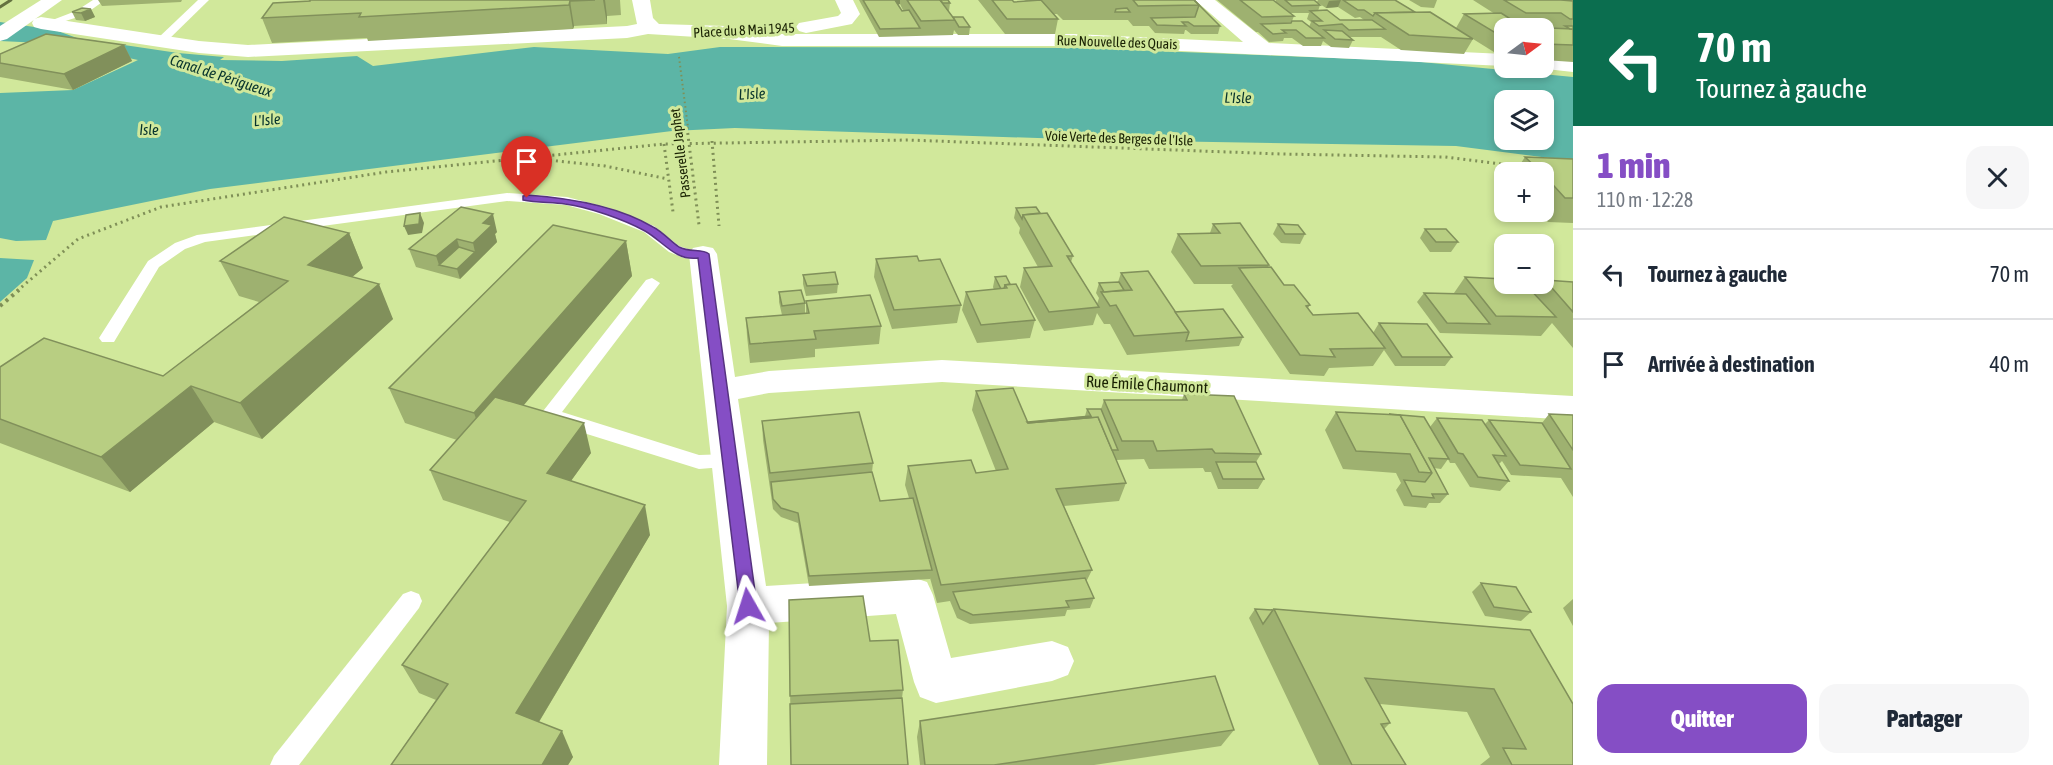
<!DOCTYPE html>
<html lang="fr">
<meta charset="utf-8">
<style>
:root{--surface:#fff;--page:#f6f6f7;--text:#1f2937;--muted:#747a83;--line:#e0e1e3;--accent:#854ec5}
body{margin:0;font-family:"Asap Condensed",sans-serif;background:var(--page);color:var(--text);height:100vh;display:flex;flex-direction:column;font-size:22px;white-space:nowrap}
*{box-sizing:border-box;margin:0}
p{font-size:20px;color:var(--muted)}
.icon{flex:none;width:33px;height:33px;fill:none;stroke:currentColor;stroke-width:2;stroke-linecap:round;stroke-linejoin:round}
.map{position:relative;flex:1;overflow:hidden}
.panel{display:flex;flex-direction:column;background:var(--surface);width:480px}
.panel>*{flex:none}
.hud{background:#0b6e4f;color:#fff;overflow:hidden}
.needle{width:39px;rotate:75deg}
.buttons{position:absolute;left:1494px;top:18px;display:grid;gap:12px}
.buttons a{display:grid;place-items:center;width:60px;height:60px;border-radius:12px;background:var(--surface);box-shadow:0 3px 9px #0003;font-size:30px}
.pin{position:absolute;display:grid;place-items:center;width:51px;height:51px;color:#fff;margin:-62px -26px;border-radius:50% 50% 50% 0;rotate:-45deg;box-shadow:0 0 6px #0007}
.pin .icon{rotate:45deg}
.me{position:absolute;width:66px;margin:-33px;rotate:354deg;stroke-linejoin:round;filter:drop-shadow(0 0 4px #0008)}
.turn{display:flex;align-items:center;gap:21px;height:126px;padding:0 24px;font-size:27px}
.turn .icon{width:78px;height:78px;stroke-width:2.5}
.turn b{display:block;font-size:42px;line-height:51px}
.round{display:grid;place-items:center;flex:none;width:63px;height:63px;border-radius:18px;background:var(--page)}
.summary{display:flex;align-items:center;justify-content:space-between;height:102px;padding:0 24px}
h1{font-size:36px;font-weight:800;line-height:45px;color:var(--accent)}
.button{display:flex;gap:12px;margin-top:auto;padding:12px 24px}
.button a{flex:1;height:69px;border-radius:18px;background:var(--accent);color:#fff;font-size:24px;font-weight:800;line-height:69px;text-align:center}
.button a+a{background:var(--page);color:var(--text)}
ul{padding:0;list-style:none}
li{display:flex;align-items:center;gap:18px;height:90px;padding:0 24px;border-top:2px solid var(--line)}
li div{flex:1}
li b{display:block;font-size:22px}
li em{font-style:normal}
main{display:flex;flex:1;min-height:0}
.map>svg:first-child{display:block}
</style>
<main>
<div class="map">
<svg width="1573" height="765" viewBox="0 0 1573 765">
<rect width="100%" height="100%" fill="#d1e89b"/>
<g fill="#5cb5a6" fill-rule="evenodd">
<path d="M0,22L55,30L77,38L178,53L224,57L220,60L282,61L357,56L373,66L534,47L668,54L720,47L1078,48L1411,61L1573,77V161L1456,146L1096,140L735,128L672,131L210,189L53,221L46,240L16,241L0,238V93L73,90L138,60L63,44L0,41ZM1504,100H1544V140H1504Z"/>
<path d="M0,258L34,260L27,278L0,302Z"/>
</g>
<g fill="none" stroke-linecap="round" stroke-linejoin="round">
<path stroke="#7f8f57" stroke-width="2" stroke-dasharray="1.5 3" stroke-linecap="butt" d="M679,57L688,128"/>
<g stroke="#7f8f57" stroke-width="3" stroke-dasharray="2 4" stroke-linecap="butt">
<path d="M687,127L699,225"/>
<path d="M712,141L719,226"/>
<path d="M664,144L673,212"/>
<path d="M538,159L605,166L668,179"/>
<path d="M17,291L78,239L161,207L386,172L664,144L908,140L1281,154L1445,157L1524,167"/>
</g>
<path stroke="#7f8f57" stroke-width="4" stroke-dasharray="3 4.5" stroke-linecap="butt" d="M0,306L19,290"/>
<g fill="#fff" fill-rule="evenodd">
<path d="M93,0H105L84,15L47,27L42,24L76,11Z"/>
<path d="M198,0H209L165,43H157V39Z"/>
<path d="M507,193L567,197L609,208L654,226L679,246L691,250L708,251L711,254L703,259L684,258L669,252L644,232L599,214L566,205L507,201L205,242L185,249L159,267L114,342H102L99,338L148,261L175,243L197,235Z"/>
<path d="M652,278L660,283L562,412L699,455L729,454L736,456L739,461L736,466L699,469L542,420L540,415L646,280Z"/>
<path d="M411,591L419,594L422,601L419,608L299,765H270L274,756L403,594Z"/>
</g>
<g fill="#fff" fill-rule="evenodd">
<path d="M632,0H650L653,18L659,24L759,27L761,31L782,34H1074L1243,42L1195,0H1215L1269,43L1504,54V66L1074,46H782L729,39L648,34L627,38L248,57L199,53L41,29L34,27L32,23L34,19L41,17L199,41L248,45L627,26L637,24Z"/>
<path d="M835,0H853L860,14L852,24L806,33L799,31L796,27L799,23L838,16L841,13Z"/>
<path d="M1544,58L1573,60V72L1537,68H1544Z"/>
<path d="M703,246L713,248L717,254L735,377L769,371L942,360L1573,396V420L942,382L769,393L738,399L766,586L912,577L927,582L933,595L951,658L1052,641L1068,647L1074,661L1068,675L1052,681L936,703L920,697L914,682L896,614L769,623L767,765H719L727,606L689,254L693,248Z"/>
</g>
<path fill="#fff" fill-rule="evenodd" d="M41,0H62L7,39L0,41V26Z"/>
<path stroke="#647240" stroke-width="3" d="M0,7L11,0"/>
</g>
<g fill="#9eb170" fill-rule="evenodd">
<path d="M98,0H182L181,2L102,6Z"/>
<path d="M310,0H620L621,15L607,16V24L574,26L573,29L368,41L367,38L272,43L262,18Z"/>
<path d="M859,0H949H948L950,3L949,11H948L953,17L970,27L969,35H958L954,30L953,35L879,37ZM900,4L903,10L902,11L898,5Z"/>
<path d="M978,0H1012L1014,2L1026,1L1024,0H1195L1220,26L1218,34H1191L1186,30H1185L1184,34L1155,33L1149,26H1133L1128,20H1063L1057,14H1054L1058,19L1055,34H1005Z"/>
<path d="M1217,0H1273L1275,2L1276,0H1314L1320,5L1318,11L1340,20H1364L1360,17L1355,18L1338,7L1326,8L1317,2L1318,0H1395L1415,12L1456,28L1464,14H1495L1473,0H1573V62L1544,60V28H1504V57H1502L1473,39L1464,54L1401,50L1381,37H1350L1353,40L1349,48L1331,47L1323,41L1321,46H1303L1292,38H1284L1283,41L1269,42L1258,32H1256ZM1290,13H1309L1307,19L1311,22L1309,27L1292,21L1294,16Z"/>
<path d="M1409,0H1437L1434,8L1421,7Z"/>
<path d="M91,9L95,17L85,21L76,20L72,12Z"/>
<path d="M124,45L132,61L73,90L0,77V54Z"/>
<path d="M1525,157L1573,159V223L1548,222L1539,212H1544V172H1515Z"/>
<path d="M461,207L497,232L495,234L497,242L460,279L416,267L409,249Z"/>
<path d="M1016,208L1040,213L1073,256L1071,262L1097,304L1099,298L1096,293L1099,283L1118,282L1121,273L1175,312L1243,337L1239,346L1127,355L1110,324H1104L1097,313L1093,325L1044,331L1020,287L1024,268L1038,267L1019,233L1020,228L1014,218Z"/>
<path d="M1213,224L1269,265L1268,267L1284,285L1310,305L1308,308L1313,315L1373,333L1379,323L1452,357L1445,366H1395L1384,350L1373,366L1329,368L1324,376L1290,374L1231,286L1233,284H1194L1171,252L1178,234L1210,233Z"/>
<path d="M1278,224L1305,234L1300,244L1281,243L1273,234Z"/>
<path d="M1425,229L1458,242L1451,252H1430L1420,238Z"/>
<path d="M349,233L363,268L352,277L393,319L262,439L214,422L130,492L0,443V367L163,376L259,302L239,296L220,261Z"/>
<path d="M626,241L632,276L523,405L591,453L571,481L650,535L539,722L573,757L568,765H391L436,700L419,693L402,665L510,522L443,500L430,470L457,440L405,423L389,388Z"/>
<path d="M876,259L919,261L961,305L957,323L892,329L874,277Z"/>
<path d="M803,275L838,284L837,293L806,296L803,284Z"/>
<path d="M995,277L1010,284L1035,320L1030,338L977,343L962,310L966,292L994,290L993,287Z"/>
<path d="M1465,277L1535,294L1545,280L1573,282V348L1552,323L1541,336L1440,333L1417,302L1424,293H1454Z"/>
<path d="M779,292L805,303V313H806V301L881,326L879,344L815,349V357L750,363L747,336L746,318L782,315L779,302Z"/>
<path d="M976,391L1027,422L1085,416L1087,409H1101L1104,400H1182L1184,394L1261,454L1256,462L1264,479L1258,489H1218L1211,472H1205L1203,468L1149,469L1144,459L1116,460L1126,483L1119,501L1064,506L1092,570L1086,582L1094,598L1090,608L1067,610L1065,616L970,624L957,618L950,601L937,603L930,578V579L809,586L798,523L781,517L773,509L763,440L762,421L873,463L872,472L880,501L909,498L905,485L908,466L976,473L996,471L972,410Z"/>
<path d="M1336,412L1430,427L1437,418L1485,424L1489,420L1542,423L1549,414L1573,415V497L1561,478L1511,475L1502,461L1499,464L1509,481L1500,491L1470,487L1455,463H1450L1448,459L1441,469L1434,468L1448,494L1440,503H1429L1426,508L1404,506L1396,490L1401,483L1396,473L1343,469L1325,430Z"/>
<path d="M1481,583L1531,612L1521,621L1485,616L1472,592Z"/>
<path d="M1573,599V626L1563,608Z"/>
<path d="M789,600L870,641L903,690L902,698L791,765Z"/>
<path d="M1255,609L1273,610L1274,609L1530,630L1573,765H1480L1490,757L1467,712L1380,704L1390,723L1384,729L1406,765H1319L1249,618Z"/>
<path d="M920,721L1234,730L1221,746L1094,765H920L917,737Z"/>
</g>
<g fill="#81905b">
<path d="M603,0H605L607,16V24Z"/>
<path d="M893,0H900V4L893,5Z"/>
<path d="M1341,0L1338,7L1326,8L1329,1Z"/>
<path d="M570,1L574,26L573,29L569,5Z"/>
<path d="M91,9L95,17L85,21L81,13Z"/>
<path d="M124,45L132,61L73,90L64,74Z"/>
<path d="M420,213L424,223L422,233L408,235L404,226Z"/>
<path d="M493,214L497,232L495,234L497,242L460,279L457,269L475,252L473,243L483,223Z"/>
<path d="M349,233L363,268L324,300L308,265Z"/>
<path d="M457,239L462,257L439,265L436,256Z"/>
<path d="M626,241L632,276L487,449L474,413Z"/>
<path d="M379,284L393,319L262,439L240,403Z"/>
<path d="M191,386L214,422L130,492L101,457Z"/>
<path d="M584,423L591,453L555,503L547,473Z"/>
<path d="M645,505L650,535L528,740L516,713Z"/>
<path d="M562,731L573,757L568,765H542Z"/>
</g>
<g fill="#b8ce82" stroke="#81905b" stroke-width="1.5">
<path d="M310,0H595L570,1L569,5L359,17L361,13L262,18L273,3L310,1Z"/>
<path d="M863,0H895L902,11L909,10L920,28L880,29Z"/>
<path d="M907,0H940L955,20L921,21Z"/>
<path d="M940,0H948L950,3H943Z"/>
<path d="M992,0H1012L1014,2L1041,0L1058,19H1007Z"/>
<path d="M1133,0H1194L1199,5L1138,6Z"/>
<path d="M1194,0L1220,26H1194L1188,22H1182L1186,26L1157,25L1151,18L1195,17L1199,5Z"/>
<path d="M1240,0H1273L1294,16L1262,17Z"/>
<path d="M1285,0H1314L1320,5L1292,6Z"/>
<path d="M1343,0H1395L1415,12L1375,13L1373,16L1364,10H1358Z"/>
<path d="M1504,0H1561L1573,1V19H1570L1561,13H1526Z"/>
<path d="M82,8L91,9L81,13L72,12Z"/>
<path d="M1127,8L1130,12H1115L1116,9Z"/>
<path d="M1327,10L1340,20H1372L1385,29L1349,30L1342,24L1319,26L1312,21H1322L1310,11Z"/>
<path d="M1430,12L1473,39L1409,35L1375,13Z"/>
<path d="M1501,13L1523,27L1573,29V45L1544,44V28H1504V38L1464,14Z"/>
<path d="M953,17H963L970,27H959Z"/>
<path d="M1292,21H1302L1324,38H1306L1296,30H1282L1286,33L1273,34L1261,24L1291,23Z"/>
<path d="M1565,26H1573V29H1570Z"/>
<path d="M1324,30L1342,31L1353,40L1335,39Z"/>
<path d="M46,34L124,45L64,74L0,63V54Z"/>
<path d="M1525,157L1573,159V198H1565L1544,175V172H1541Z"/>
<path d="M461,207L493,214L483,223L492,225L473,243L457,239L436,256L409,249Z"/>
<path d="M1036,207L1040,213L1023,215L1022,219L1016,208Z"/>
<path d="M420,213L419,224L404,226L406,215Z"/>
<path d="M1047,213L1073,256H1067L1099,307L1049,312L1024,268L1052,266L1023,215Z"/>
<path d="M284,217L349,233L308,265L379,284L240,403L191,386L101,457L0,419V367L44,338L163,376L288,281L220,261Z"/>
<path d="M1240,223L1269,265L1201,266L1178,234L1220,233L1213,224Z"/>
<path d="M1278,224L1298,225L1305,234H1285Z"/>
<path d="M553,225L626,241L474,413L389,388Z"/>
<path d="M1425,229H1446L1458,242H1436Z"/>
<path d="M459,247L475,252L457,269L439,265Z"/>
<path d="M917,256L919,261L940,259L961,305L894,310L876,259Z"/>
<path d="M1271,267L1284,285H1294L1310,305L1306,306L1313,315L1358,313L1385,348L1330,349L1335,357L1300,355L1239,268Z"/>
<path d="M1148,271L1189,332L1134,336L1116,305L1110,306L1101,292L1132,290L1121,273Z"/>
<path d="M835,272L838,284L807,286L803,275Z"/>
<path d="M1006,276L1010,284L1005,285L1004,289H1001L995,277Z"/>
<path d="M1465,277L1504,279V284H1525L1556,317L1496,316Z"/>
<path d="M1545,280L1573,282V312Z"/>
<path d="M1119,282L1124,290L1104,292L1099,283Z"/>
<path d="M1016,284L1035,320L981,325L966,292L1007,288L1005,285Z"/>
<path d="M801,290L805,303L782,306L779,292Z"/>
<path d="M1424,293L1466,294L1490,324L1447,323Z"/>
<path d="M870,295L881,326L814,331L816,339L750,344L746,318L809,313L806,301Z"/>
<path d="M1223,309L1243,337L1186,341L1189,332L1175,312Z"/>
<path d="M1379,323L1427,324L1452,357H1402Z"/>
<path d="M1013,388L1028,423L1098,417L1126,483L1056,489L1092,570L941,585L908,466L971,460L976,473L1008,469L976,391Z"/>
<path d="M1184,394L1234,396L1261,454L1215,453L1212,449L1157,451L1153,441H1122L1104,400H1187Z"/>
<path d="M495,397L584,423L547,473L645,505L516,713L562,731L542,765H391L448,684L402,665L526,501L430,470Z"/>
<path d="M1087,409H1101L1118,450H1112L1098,417L1028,423L1027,422L1091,416Z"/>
<path d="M859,412L873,463L770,473L762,421Z"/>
<path d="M1336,412L1400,415L1432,473L1419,472L1410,454L1356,451Z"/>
<path d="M1389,414L1424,417L1449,459L1429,458L1448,494H1432L1434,498L1412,496L1404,480L1425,482L1432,473L1400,415Z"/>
<path d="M1549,414L1573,415V450Z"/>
<path d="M1437,418L1482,420L1506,456L1493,455L1509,481L1478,477L1463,454L1458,453Z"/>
<path d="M1489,420L1542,423L1571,469L1520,465Z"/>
<path d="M1216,462H1256L1264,479H1223Z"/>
<path d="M872,472L880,501L913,498L932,570L809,576L798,513L781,508L773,499L771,482Z"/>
<path d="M1085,578L1094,598L1066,601L1069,607L973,615L960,609L953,592Z"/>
<path d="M1481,583L1516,587L1531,612L1494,607Z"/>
<path d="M863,596L870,641L898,640L903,690L790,696L789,600Z"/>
<path d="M1255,609L1273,610L1263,624Z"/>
<path d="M1274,609L1530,630L1573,704V765H1512L1503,748L1526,749L1494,689L1365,678L1390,723L1381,724L1406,765H1352Z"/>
<path d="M1215,676L1234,730L994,765H925L920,721Z"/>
<path d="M902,698L908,765H791L790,704Z"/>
</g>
<path fill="#854ec5" stroke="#563380" stroke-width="1.5" d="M527,195C569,198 616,205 653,227C663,232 670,241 679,247C690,253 702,248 709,254L757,606L754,612L748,614L742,612L740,606L698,258C675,261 664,242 645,231C625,220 589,207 565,204C552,202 537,203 523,200V196Z"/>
<g text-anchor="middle" stroke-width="6" stroke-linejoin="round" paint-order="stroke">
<g font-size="14" fill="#1a2203" stroke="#d1e89b">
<text transform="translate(744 30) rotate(-3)" y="5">Place du 8 Mai 1945</text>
<text transform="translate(1117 42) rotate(2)" y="5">Rue Nouvelle des Quais</text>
<text transform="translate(1119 138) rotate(2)" y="5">Voie Verte des Berges de l'Isle</text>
<text transform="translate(680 153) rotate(-97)" y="5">Passerelle Japhet</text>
</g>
<g font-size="15" font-style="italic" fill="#07332d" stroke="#d1e89b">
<text transform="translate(221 76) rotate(18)" y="5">Canal de Périgueux</text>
<text transform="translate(752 94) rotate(-3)" y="5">L'Isle</text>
<text transform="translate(1238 98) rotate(1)" y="5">L'Isle</text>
<text transform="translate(267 120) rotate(-5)" y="5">L'Isle</text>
<text x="149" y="135">Isle</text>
</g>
<g font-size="16" fill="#1a2203" stroke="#d1e89b">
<text transform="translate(1147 384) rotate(3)" y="6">Rue Émile Chaumont</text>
</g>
</g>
</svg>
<div class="buttons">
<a><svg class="needle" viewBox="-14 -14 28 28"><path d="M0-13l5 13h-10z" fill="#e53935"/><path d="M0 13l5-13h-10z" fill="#747a83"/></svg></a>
<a><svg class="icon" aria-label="layers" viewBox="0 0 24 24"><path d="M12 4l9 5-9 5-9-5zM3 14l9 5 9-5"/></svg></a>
<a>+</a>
<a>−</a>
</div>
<div class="pin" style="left:527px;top:198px;background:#d93025"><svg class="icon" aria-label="arrive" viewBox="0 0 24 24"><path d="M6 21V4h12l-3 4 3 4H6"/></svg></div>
<svg class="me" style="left:748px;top:606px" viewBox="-20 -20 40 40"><path d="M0-17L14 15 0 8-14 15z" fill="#854ec5" stroke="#fff" stroke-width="4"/></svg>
</div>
<section class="panel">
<div class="hud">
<div class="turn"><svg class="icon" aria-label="left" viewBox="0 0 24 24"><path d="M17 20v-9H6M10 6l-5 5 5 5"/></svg><div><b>70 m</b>Tournez à gauche</div></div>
</div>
<div class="summary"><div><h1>1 min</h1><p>110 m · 12:28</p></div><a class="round"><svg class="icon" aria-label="close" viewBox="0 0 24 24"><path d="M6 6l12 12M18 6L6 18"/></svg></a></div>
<ul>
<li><svg class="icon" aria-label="left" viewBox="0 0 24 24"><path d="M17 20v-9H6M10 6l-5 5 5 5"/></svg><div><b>Tournez à gauche</b></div><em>70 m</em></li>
<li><svg class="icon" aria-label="arrive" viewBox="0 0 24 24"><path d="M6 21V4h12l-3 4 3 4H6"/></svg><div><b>Arrivée à destination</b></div><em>40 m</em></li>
</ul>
<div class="button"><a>Quitter</a><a>Partager</a></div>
</section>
</main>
